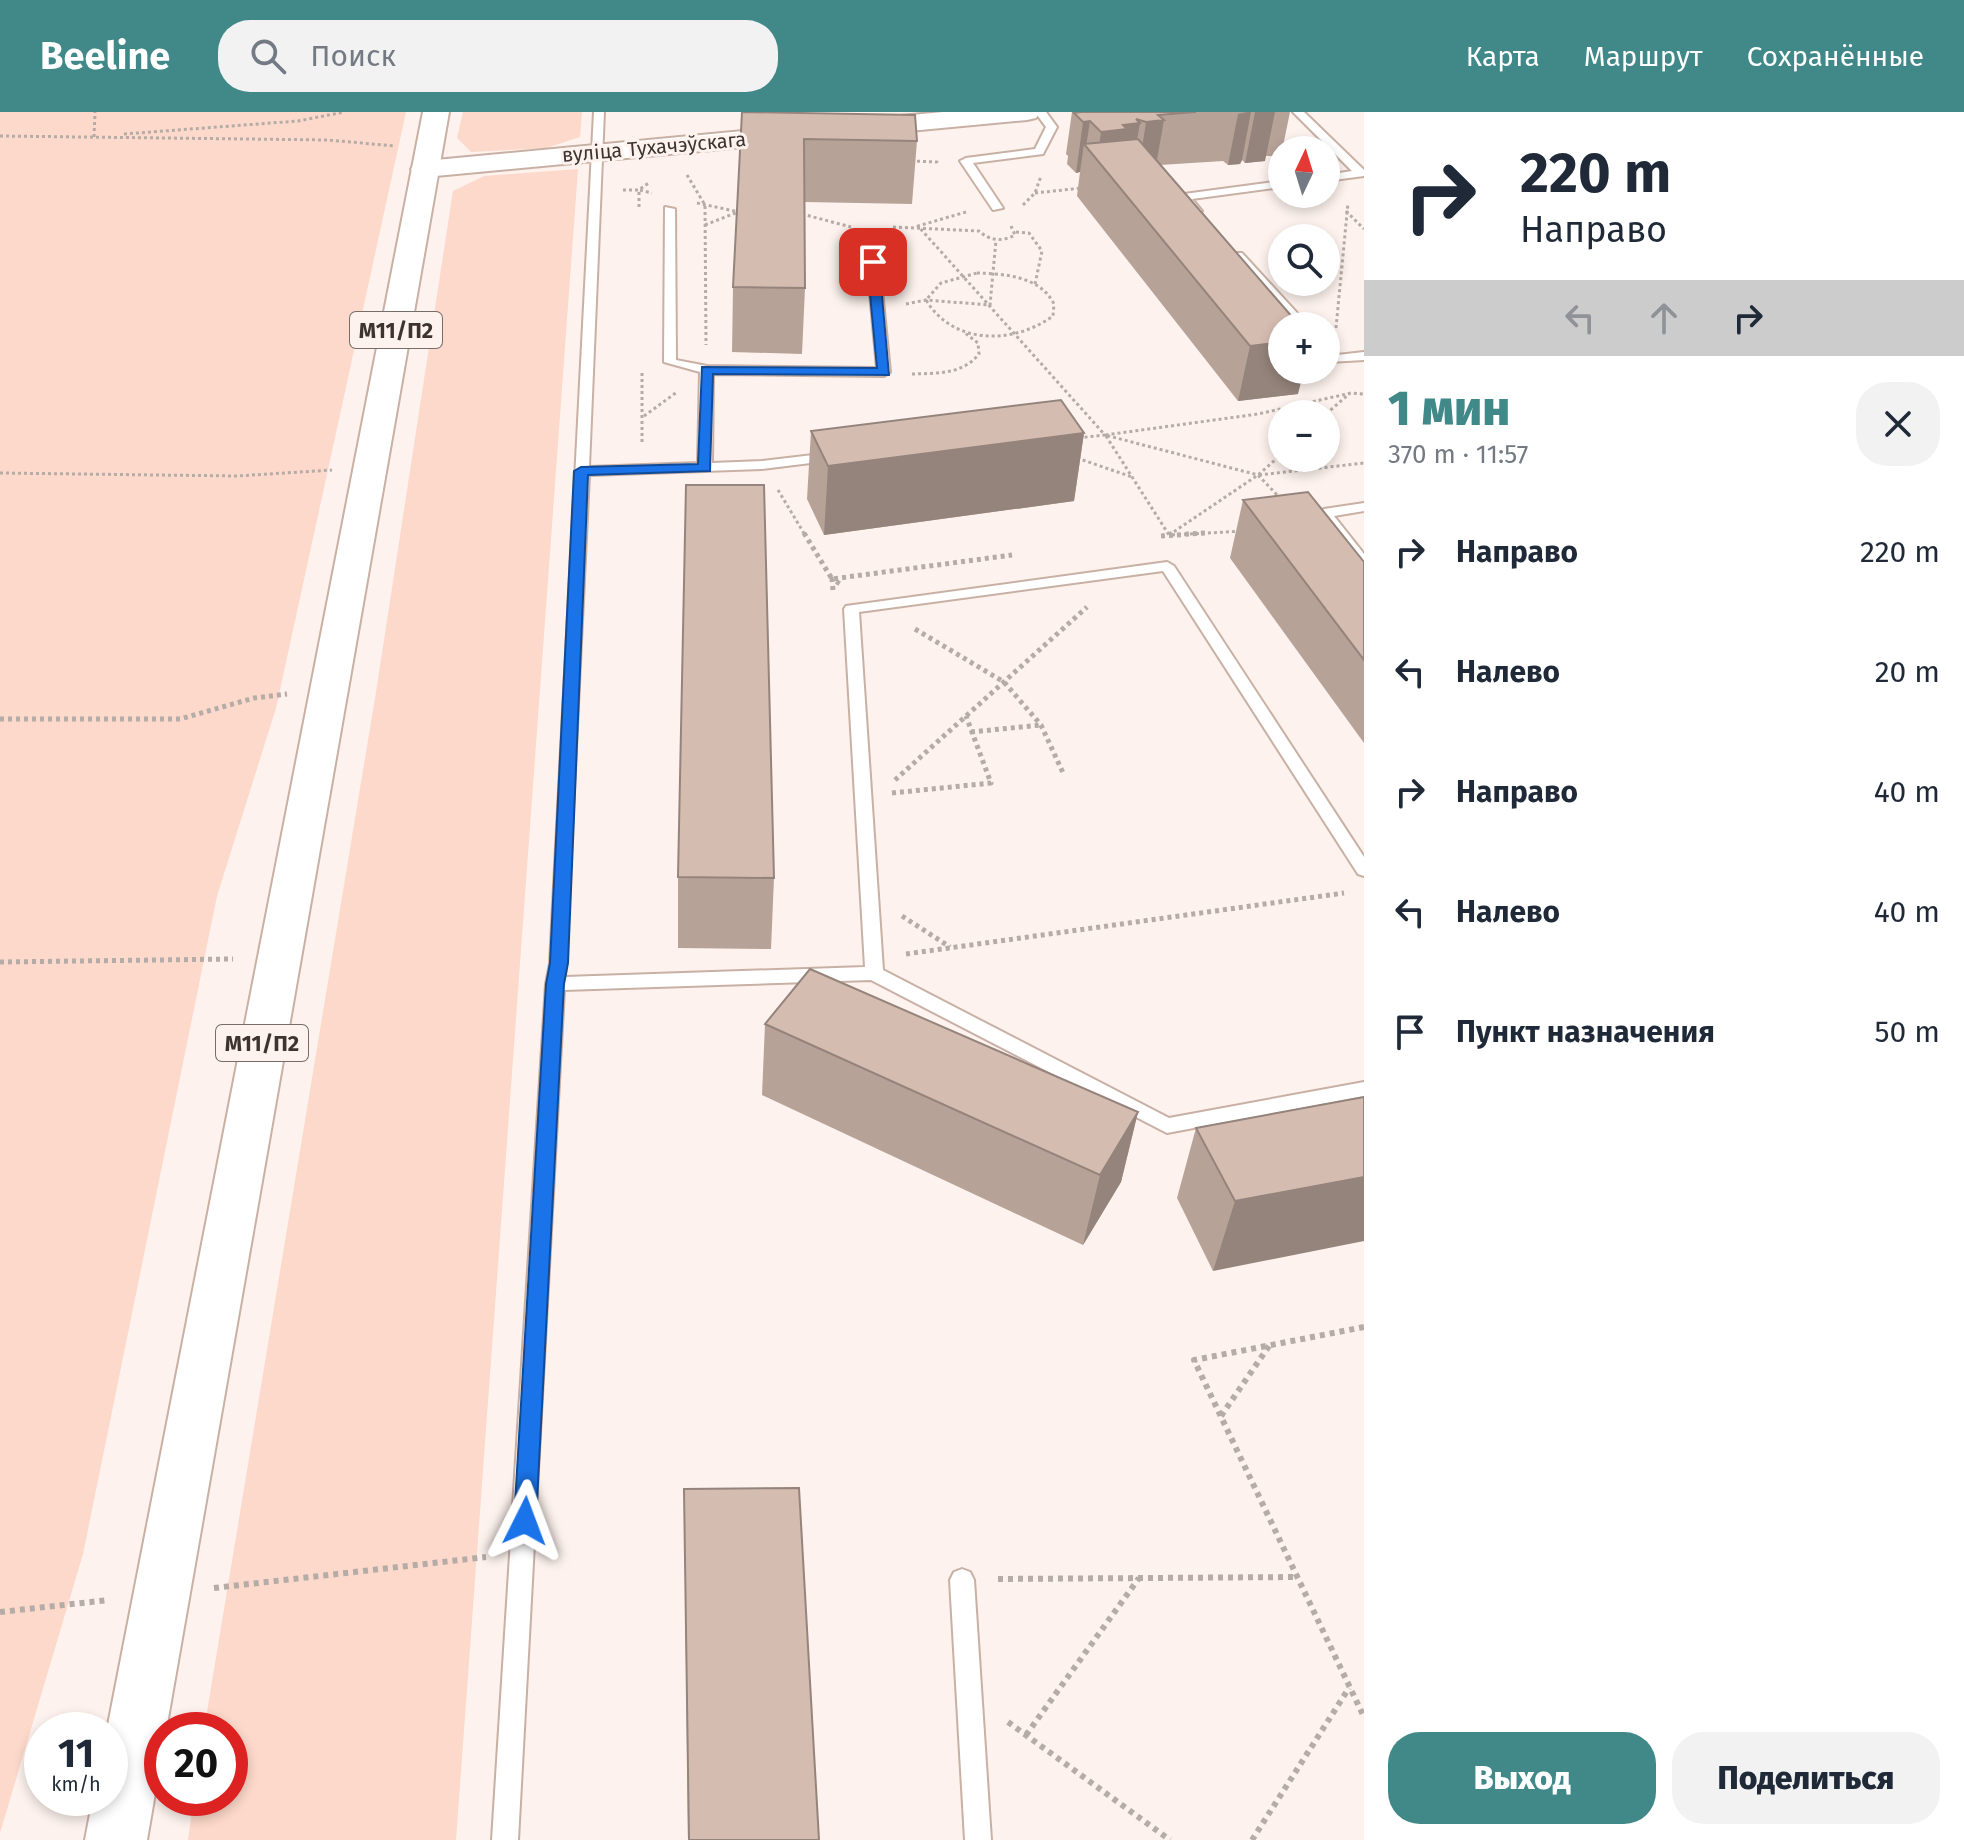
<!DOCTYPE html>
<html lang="ru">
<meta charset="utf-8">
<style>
:root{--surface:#fff;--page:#f2f2f3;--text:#1f2937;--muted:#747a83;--accent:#408988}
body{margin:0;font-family:"Fira Sans",sans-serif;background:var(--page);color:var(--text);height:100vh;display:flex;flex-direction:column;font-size:30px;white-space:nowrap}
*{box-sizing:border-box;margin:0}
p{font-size:26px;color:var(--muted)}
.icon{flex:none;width:44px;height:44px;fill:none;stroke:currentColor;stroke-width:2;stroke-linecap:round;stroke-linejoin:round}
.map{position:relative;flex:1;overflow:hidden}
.side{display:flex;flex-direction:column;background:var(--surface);width:600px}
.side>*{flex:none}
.hud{background:#fff;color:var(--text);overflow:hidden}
.needle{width:52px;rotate:4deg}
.fabs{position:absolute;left:1268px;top:24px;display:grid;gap:16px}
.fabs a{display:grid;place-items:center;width:72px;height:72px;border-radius:50%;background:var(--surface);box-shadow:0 4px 12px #0003;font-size:40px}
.speed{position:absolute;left:24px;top:1600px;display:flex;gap:16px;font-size:40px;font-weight:700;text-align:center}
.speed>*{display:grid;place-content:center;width:104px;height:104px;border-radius:50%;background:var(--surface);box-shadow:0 4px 12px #0003;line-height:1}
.speed small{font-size:20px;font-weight:400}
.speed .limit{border:12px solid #d22;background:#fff;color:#111}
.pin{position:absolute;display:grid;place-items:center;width:68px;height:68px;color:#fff;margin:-34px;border-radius:16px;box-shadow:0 4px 12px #0006}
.me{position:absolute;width:88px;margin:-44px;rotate:3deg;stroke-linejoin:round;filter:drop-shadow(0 0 6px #0008)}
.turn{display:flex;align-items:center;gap:28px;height:168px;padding:0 24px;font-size:36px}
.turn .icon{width:104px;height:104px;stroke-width:2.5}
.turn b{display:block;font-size:56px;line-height:68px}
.lanes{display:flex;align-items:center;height:76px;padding:0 24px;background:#0003;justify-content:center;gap:40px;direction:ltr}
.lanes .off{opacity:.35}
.round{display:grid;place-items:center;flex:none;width:84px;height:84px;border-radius:32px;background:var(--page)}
.head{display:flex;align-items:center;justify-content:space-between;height:136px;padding:0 24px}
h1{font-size:48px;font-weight:800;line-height:60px;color:var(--accent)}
.cta{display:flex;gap:16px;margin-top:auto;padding:16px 24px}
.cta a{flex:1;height:92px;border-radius:32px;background:var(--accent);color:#fff;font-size:32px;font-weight:800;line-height:92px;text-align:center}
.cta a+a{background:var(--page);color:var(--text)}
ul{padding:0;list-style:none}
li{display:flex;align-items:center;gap:24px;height:120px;padding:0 24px}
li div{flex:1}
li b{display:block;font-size:30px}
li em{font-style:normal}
header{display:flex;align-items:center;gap:48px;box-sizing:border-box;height:112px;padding:0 40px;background:var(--accent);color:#fff}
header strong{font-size:38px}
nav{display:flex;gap:44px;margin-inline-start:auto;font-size:28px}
.search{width:560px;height:72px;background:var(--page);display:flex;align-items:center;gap:20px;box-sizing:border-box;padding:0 28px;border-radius:32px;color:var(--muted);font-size:30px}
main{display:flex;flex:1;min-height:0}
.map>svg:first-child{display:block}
</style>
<header>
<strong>Beeline</strong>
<div class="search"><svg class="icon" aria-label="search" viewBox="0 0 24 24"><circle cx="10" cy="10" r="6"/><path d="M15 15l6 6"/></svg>Поиск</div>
<nav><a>Карта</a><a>Маршрут</a><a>Сохранённые</a></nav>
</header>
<main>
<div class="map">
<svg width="1364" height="1728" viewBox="0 0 1364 1728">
<rect width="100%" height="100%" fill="#fdf2ed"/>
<g fill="#fcd9ca">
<path d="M0,0H406L276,596L217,784L83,1442L0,1721Z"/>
<path d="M463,0H582L580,25L546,36L471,40L457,26Z"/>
<path d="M578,57L456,1728H188L194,1686H230V1618H204L376,580L453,79L484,64Z"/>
</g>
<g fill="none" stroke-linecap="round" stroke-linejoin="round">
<g stroke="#c9b0a5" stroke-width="4">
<g id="service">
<path d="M594,0H604L589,355L698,351L700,260L664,250L665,95L675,97L676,248L707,254L877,256L865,127L871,123L877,127L890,260L884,264L713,262L712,351L762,349L830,341L837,345L835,348L762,357L589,363L565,865L865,855L844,497L846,494L1167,450L1174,454L1364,745V764L1358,762L1163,459L859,500L883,858L1169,1006L1364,970V984L1167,1021L871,868L564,878L518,1728H492L546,872L550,851Z"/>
<path d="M1035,0H1046L1057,15L1043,42L973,51L1003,96L993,98L960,49L966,46L1035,37L1046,15Z"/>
<path d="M1293,0H1304L1364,58V64L1326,69V63L1352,59Z"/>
<path d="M1282,69V75L1192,87L1202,99L1196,102L1178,85L1184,82Z"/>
<path d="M1234,141H1242L1309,214H1296L1234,147Z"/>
<path d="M1326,235L1337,243L1364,240V248L1329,250L1326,246Z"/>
<path d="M1364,391V399L1334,404L1364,442V455L1359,454L1317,401L1324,397Z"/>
<path d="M962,1457L970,1460L974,1468L991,1728H965L950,1468L954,1460Z"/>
</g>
</g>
<g stroke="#c9b0a5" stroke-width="4">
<path id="tertiary" d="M943,0H1040L1036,6L1027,8L425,65L415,63L411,57L415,51L425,49Z"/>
</g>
<g stroke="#c9b0a5" stroke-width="4">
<path id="trunk" d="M423,0H449L166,1618H162V1641L147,1728H85L93,1686H110V1618H107Z"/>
</g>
<g stroke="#b6aca7" stroke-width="3" stroke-dasharray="3 3" stroke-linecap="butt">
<path d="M124,22L298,9L344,0"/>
<path d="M0,24L328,28L395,34"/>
<path d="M94,25L95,0"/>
<path d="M911,49L937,50L939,53"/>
<path d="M687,63L705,93L706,233"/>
<path d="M623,78H639L650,70"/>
<path d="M1035,81L1082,76"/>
<path d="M697,91L739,100"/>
<path d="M1023,93L1035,81L1041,64"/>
<path d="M639,95V78L652,81"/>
<path d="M1346,99L1364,117"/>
<path d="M966,100L918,114L1105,323L1077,326"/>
<path d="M802,102L851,115"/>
<path d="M705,113L738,100"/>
<path d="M893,115L979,119C990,129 1002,130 1015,123L1011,114"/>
<path d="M1016,120L1029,121L1042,139L1035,172"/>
<path d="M977,161C1005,162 1040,164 1054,192L1053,204C1013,233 953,233 926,188L941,171Z"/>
<path d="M906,192L926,188L990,193L996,128"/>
<path d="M1336,216L1348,91"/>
<path d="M642,261V331"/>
<path d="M912,262C937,261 962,263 979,242L978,231L965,221"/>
<path d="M1326,302L1349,282"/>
<path d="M644,304L677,280"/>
<path d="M1106,324L1169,423"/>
<path d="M1077,346L1132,365"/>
<path d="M0,361L237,364L332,358"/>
<path d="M1259,363L1364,351"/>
<path d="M778,378L805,423"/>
<path d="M1281,387L1258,363L1105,323L1258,302L1351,281L1364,282"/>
<path d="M1169,423L1258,363L1282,342"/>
<path d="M1172,423L1243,419"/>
</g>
<g stroke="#b6aca7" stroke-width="5" stroke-dasharray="4 4" stroke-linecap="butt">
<path d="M804,421L832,467L1012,443"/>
<path d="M1169,423L1172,421"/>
<path d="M1161,424L1205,421"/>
<path d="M833,478L832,467L842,473"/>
<path d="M915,517L1004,570L1041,613L1064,663"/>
<path d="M0,607H180L254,586L287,582"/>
<path d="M971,620L1041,613"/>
<path d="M895,668L1087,495"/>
<path d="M892,681L991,671L966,604"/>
<path d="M902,804L950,835"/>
<path d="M906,842L1344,781"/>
<path d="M0,850L233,847"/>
</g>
<g stroke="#b6aca7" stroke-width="6" stroke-dasharray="5 5" stroke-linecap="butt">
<path d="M1364,1215L1194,1248L1364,1605"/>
<path d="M1221,1304L1269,1234"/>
<path d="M998,1467L1297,1465"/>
<path d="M214,1476L486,1445"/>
<path d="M0,1500L109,1488"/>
<path d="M1008,1610L1170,1728"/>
<path d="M1026,1623L1139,1466"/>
<path d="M1252,1728L1349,1576"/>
</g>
<use href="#service" fill="#fff" fill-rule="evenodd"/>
<use href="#tertiary" fill="#fff" fill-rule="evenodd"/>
<use href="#trunk" fill="#fff" fill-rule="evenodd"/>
</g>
<g fill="#b7a298">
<path d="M742,0L917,29L912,92L805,90V176L802,242L732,240L733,175Z"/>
<path d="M1072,0H1290L1281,44H1265V49L1245,51L1242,48L1240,52L1228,53L1223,49L1160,53L1298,282L1238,289L1077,84L1080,60L1076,61L1067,52L1068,44L1066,42Z"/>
<path d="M811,319L1084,321L1074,389L824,423L807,387Z"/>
<path d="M1243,388L1364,450V631L1230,446Z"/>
<path d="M678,765L774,766L771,837L678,836Z"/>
<path d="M765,912L1138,1000L1121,1070L1083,1133L762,983Z"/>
<path d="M1364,985L1213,1159L1177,1086L1196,1016Z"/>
<path d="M684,1377L819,1728H688Z"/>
</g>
<g fill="#95847c">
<path d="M1247,0H1251L1242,48L1240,52L1228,53L1238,2Z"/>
<path d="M1255,0H1275L1265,49L1245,51Z"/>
<path d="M1164,8L1155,59L1138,62L1146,10Z"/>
<path d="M1090,9L1086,35L1084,32L1080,60L1076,61L1083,10Z"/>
<path d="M1140,11L1131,62L1097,48L1101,20L1123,13Z"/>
<path d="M1282,230V258H1304L1298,282L1238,289L1250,234Z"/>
<path d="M1084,321L1074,389L824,423L828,354Z"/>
<path d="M1138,1000L1121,1070L1083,1133L1100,1063Z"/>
<path d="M1364,1065V1129L1213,1159L1235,1089Z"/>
</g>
<g fill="#d5bcb1" stroke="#95847c" stroke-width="2">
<path d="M742,0L915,3L917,29L804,27L805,176L733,175Z"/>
<path d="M1081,0H1196L1158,3L1164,8L1146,10L1136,7L1140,11L1123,13L1127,17L1101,20L1090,9L1083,10L1074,1Z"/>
<path d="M1138,27L1300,214H1282V230L1250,234L1084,32Z"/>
<path d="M1061,288L1084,321L828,354L811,319Z"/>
<path d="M686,373H764L774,766L678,765Z"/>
<path d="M1308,380L1364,450V548L1243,388Z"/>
<path d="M810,857L1138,1000L1100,1063L765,912Z"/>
<path d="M1364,985V1065L1235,1089L1196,1016Z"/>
<path d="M799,1376L819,1728H689L684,1377Z"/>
</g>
<path fill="#1a73e8" stroke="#114b97" stroke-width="2" d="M873,146L879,150L889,263L713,262L710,359L588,363L568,851L564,872L536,1409L533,1416L525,1419L517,1416L514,1409L546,872L550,851L574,359L581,355L698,352L702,255L877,256L867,150Z"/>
<g text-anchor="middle" stroke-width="6" stroke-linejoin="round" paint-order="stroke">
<g font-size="20" fill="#3d342f" stroke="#fdf2ed">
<text transform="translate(654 35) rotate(-5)" y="7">вуліца Тухачэўскага</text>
</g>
<g fill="#fdf2ed" stroke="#776d68" stroke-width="2">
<rect x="350" y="200" width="92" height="36" rx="6"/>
<rect x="216" y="913" width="92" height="36" rx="6"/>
</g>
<g font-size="22" font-weight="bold" fill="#3d342f">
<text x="396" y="226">М11/П2</text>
<text x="262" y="939">М11/П2</text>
</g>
</g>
</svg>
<div class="fabs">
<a><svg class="needle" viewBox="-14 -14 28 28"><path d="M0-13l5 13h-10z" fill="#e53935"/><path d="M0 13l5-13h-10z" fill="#747a83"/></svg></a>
<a><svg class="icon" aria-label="search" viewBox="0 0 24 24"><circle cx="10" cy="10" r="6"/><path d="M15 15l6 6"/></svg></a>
<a>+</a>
<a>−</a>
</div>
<div class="speed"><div>11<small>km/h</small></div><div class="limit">20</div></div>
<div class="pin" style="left:873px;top:150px;background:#d93025"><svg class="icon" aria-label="arrive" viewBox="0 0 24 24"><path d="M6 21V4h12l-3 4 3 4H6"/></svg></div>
<svg class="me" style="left:525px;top:1409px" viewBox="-20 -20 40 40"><path d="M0-17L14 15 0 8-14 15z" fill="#1a73e8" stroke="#fff" stroke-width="4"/></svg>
</div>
<section class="side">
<div class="hud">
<div class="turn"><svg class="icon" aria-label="right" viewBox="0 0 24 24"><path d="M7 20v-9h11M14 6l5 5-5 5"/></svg><div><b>220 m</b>Направо</div></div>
<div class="lanes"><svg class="icon off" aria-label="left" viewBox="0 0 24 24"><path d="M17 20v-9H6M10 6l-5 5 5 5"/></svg><svg class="icon off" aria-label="ahead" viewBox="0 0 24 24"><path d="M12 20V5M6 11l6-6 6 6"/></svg><svg class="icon" aria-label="right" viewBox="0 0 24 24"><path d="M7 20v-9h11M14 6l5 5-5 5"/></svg></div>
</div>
<div class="head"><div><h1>1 мин</h1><p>370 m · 11:57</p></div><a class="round"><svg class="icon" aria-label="close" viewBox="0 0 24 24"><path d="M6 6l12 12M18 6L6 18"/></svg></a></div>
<ul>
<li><svg class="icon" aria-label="right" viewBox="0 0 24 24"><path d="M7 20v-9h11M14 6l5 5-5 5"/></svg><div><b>Направо</b></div><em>220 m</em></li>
<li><svg class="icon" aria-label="left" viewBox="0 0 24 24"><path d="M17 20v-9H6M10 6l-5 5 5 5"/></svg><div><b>Налево</b></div><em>20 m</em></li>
<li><svg class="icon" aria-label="right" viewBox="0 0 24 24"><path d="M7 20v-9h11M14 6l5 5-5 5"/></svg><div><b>Направо</b></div><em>40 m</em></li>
<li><svg class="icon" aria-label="left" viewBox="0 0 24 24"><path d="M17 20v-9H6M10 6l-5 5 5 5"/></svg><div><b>Налево</b></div><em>40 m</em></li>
<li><svg class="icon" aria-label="arrive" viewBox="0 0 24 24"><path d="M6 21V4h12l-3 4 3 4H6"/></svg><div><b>Пункт назначения</b></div><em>50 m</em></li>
</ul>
<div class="cta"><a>Выход</a><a>Поделиться</a></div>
</section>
</main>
